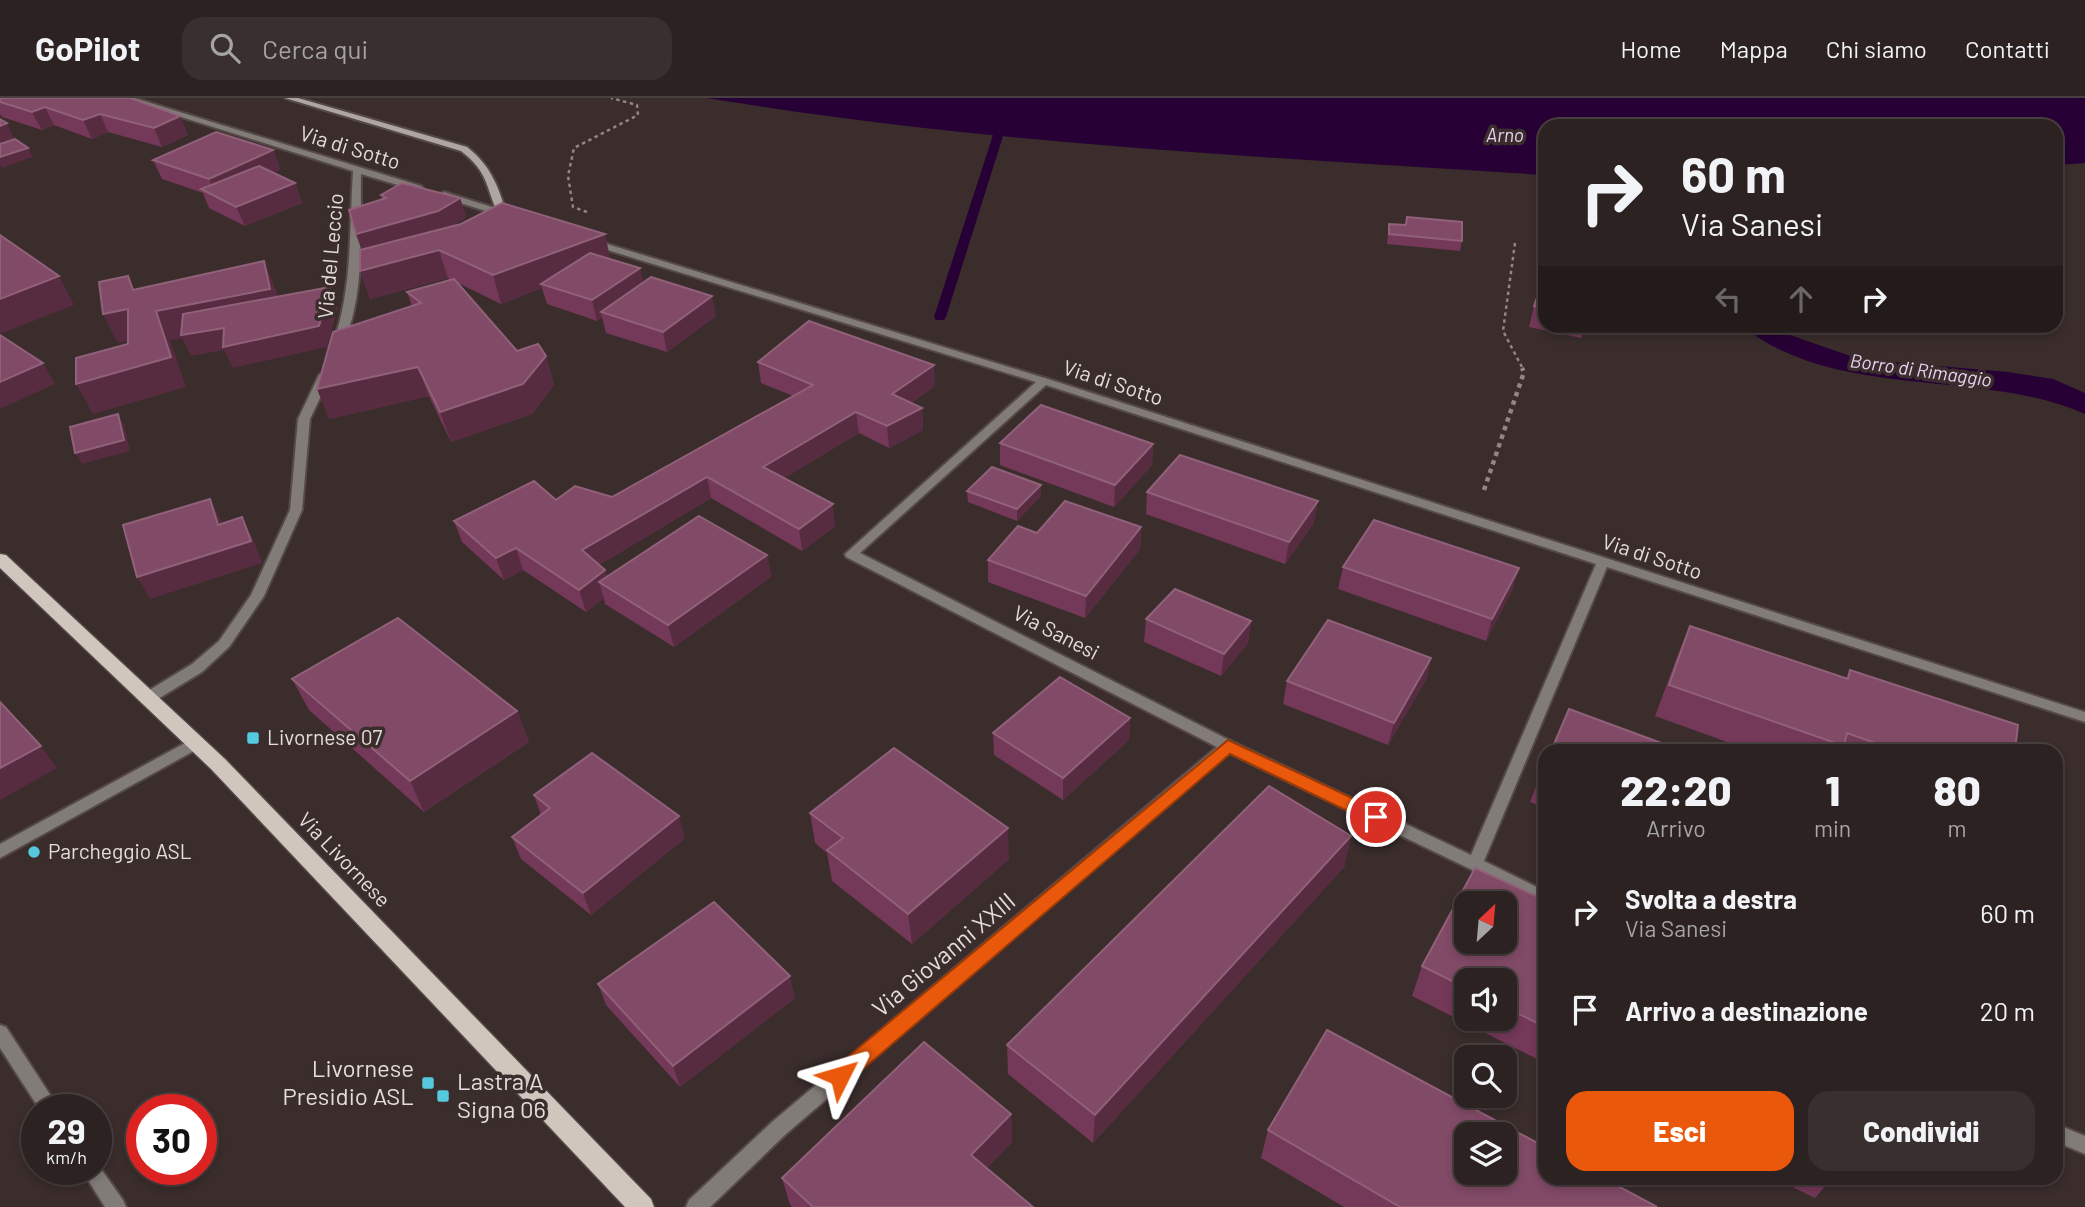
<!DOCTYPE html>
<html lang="it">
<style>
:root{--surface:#2c2221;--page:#382f2e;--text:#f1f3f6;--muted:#a6a4a5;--line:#483f3f;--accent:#ea580c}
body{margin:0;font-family:Barlow,sans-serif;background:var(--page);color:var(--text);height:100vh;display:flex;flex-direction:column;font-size:26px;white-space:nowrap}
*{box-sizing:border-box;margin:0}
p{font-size:23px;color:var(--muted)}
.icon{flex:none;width:38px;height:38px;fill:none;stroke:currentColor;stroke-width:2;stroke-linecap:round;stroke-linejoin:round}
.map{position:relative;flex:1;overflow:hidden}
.panel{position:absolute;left:1538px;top:646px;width:525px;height:441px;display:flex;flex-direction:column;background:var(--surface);border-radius:21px;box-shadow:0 4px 10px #0003,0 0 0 2px var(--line)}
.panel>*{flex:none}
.guide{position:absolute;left:1538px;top:21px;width:525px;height:214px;border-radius:21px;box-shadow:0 4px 10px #0003,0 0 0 2px var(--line);background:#2c2221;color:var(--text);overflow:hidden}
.needle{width:46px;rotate:26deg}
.tools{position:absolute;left:1454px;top:793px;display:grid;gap:14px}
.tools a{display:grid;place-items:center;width:63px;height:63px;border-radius:14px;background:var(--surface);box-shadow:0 4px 10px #0003,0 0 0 2px var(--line);font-size:35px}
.speed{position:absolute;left:21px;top:996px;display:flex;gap:14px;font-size:35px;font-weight:700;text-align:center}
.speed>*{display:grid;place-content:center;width:91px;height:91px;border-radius:50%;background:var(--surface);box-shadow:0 4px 10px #0003,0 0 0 2px var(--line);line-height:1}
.speed small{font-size:18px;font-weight:400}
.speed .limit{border:10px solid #d22;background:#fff;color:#111}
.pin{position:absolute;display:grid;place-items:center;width:60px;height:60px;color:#fff;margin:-30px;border:4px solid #fff;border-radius:50%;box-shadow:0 2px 7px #0007}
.me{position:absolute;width:77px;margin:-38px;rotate:50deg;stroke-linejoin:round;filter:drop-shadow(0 0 5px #0008)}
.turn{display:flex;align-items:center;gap:24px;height:147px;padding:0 28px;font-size:32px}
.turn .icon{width:91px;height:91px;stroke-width:2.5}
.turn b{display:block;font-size:49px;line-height:60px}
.lanes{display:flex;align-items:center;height:66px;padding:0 28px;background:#0003;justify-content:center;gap:35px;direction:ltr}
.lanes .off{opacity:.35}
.eta{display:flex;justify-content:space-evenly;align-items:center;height:119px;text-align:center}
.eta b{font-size:42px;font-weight:800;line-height:49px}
.cta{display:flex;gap:14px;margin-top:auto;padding:14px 28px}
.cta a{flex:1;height:80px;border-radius:21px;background:var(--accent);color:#fff;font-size:28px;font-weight:800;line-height:80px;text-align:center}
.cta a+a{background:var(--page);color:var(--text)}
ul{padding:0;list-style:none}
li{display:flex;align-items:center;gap:21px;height:98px;padding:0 28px}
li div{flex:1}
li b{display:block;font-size:26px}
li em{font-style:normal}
header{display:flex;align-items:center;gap:42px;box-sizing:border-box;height:98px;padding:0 35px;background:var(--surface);border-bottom:2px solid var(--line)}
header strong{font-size:33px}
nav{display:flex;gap:38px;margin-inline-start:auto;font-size:24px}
.search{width:490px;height:63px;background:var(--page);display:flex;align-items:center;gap:18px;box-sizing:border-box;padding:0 24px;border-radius:21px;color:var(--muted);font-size:26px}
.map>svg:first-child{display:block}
</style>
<header>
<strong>GoPilot</strong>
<div class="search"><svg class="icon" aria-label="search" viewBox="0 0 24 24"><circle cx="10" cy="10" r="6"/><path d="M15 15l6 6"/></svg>Cerca qui</div>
<nav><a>Home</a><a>Mappa</a><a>Chi siamo</a><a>Contatti</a></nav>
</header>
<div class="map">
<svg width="2085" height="1109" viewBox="0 0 2085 1109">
<rect width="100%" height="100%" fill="#3a2d2c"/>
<g fill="#270035">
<path d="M707,0H2085V65L2056,67V28H1545V77C1265,59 984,46 707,0Z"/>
<path d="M1742,228H1778L1790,237L1859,261L2008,274L2053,281L2085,295V316C1978,269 1838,304 1742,228Z"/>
</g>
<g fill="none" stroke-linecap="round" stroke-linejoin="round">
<path fill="#270035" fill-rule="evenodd" d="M1005,0H1015L946,219L944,222H936L934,219Z"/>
<g stroke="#554948" stroke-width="4">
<g id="service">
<path d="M196,639L201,641L203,645L201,649L0,760V746Z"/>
<path d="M0,927L6,929L60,1012H40L0,950Z"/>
<path d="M96,1064L123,1102L126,1109H105L81,1071H96Z"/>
</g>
</g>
<g stroke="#554948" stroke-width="4">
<g id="minor">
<path d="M121,0H134L421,88L423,90L418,93L361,76C360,129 366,202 341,250H333L332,248C353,192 349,132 353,73Z"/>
<path d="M444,94L511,115L513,117L505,119L441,99L439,97Z"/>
<path d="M588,142H594L1048,281L2085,614V624L1607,469L1484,763L1545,793V807L1229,655L786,1036L710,1109H686L689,1102L772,1024L1217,649L846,459L845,456L1036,284L588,146ZM1046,287L1596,466L1471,757L1233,644L860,455Z"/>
<path d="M325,274L331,277L310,321L302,412L264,498L229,549L202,574L153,604H143L141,600L143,596L192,566L219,543L251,497L290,412L298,321L319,277Z"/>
<path d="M2056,1026L2085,1038V1056L2056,1044Z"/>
</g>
</g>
<g stroke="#554948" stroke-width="4">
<path id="secondary" d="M285,0H298L467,49C490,67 498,87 506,114L498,116C485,87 489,75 461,53Z"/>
</g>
<g stroke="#554948" stroke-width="3">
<path id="primary" d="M0,456L6,457L225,661L651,1101L654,1109H625L211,671L0,470Z"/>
</g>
<g stroke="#918685" stroke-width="2.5" stroke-dasharray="3.5 3.5" stroke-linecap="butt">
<path d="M587,114L573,109L568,78L574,50L638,17L637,7L611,0"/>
<path d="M1515,145L1503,233L1523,271"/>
</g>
<path stroke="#918685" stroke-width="4.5" stroke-dasharray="4.5 4.5" stroke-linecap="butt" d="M1484,392L1524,274L1522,270"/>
<use href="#service" fill="#817c78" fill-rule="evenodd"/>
<use href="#minor" fill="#817c78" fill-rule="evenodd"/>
<use href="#secondary" fill="#aea6a0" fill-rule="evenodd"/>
<use href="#primary" fill="#d1c6be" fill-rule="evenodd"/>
</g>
<g fill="#743858" fill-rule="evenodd">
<path d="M0,0H130L188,37L162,49L108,34L92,41L54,27L42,32L2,19L0,16Z"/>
<path d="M273,52L280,71L273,75L295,85L302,105L245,128L209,110L203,95L162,81L153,62Z"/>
<path d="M381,97L460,100L466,119L452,128L610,161L640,170L643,184L716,218L667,254L606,235L602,219L597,223L547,206L542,190L501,206L458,185L517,253L546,258L554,287L532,316L451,344L429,298L329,321L412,208L407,194L451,182L448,180L370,201L360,173L362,151L356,136L382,101Z"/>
<path d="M1407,119L1462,143L1460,153L1387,146L1389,126L1405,127Z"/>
<path d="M1545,177V228H1585L1581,240L1529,229L1534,208Z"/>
<path d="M758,264L935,288L911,305L922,310L923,332L889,350L859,335L784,380L835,428L802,453L711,400L599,467L605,472L607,479L767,457L771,479L674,549L605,506L604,500L586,514L523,472L504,482L462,444L454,423L556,402L612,399L793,298L761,285Z"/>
<path d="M1000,345L1153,346L1152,367L1114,409L1000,367Z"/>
<path d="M967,393L1041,398L1017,423L968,404Z"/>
<path d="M1147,394L1314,425L1285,466L1146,416Z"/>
<path d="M1141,429L1140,451L1085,520L988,484V462L1037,435Z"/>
<path d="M1343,469L1519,470L1512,492L1486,543L1338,491Z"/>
<path d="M1146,521L1251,523L1248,545L1221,578L1144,544Z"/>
<path d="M1690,528L1846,580L1850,572L2015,653H1752L1655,618L1677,559Z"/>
<path d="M1431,560L1426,582L1388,647L1283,606L1287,583Z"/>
<path d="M292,581L517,613L529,644L424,714L309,612Z"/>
<path d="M1130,620L1129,642L1063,702L994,657L993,635Z"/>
<path d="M1545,666V710L1530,704Z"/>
<path d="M534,697L685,740L591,817L521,761L512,739L541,717Z"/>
<path d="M810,715L1009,761L912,846L832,783L827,755L815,745Z"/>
<path d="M1351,738L1344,769L1093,1045L1008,976L1007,947Z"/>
<path d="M1545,802V965L1412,898L1422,868ZM1466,882H1505V920H1466Z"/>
<path d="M598,886L795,900L680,989L606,907Z"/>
<path d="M1011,1016L1012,1044L987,1070L1033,1109H792L790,1107L782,1080Z"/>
<path d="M1268,1032L1657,1109H1344L1261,1060Z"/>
<path d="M1774,1080H1832L1815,1100Z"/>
</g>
<g fill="#582c40">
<path d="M45,9L54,27L42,32L32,14Z"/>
<path d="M100,16L108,34L92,41L83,22Z"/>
<path d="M180,18L188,37L162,49L154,30Z"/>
<path d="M7,25L16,44L0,50V28Z"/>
<path d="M28,50L33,59L2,70L0,66V59Z"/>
<path d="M273,52L280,71L219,100L217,99L209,81Z"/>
<path d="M295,85L302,105L245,128L236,109Z"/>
<path d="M460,100L466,119L445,132L363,156L356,136Z"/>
<path d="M605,136L611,164L541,186L542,190L501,206L493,177Z"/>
<path d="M439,152L448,180L370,201L360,173Z"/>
<path d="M264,163L276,192L282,220L330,189L338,209L327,249L233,270L224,252L191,258L182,240L170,242L186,289L93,316L76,286L171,259L156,213Z"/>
<path d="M640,170L645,190L601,214L602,219L597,223L592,202Z"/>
<path d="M59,178L74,207L0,236V201Z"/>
<path d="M712,198L716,218L667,254L663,234Z"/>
<path d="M128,211L143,240L118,245L103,216Z"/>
<path d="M546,258L554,287L532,316L451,344L440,314Z"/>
<path d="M43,265L55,286L0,311V284Z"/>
<path d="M934,267L935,288L894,317L892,296Z"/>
<path d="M418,269L429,298L329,321L317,291Z"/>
<path d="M922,310L923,332L889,350L887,328Z"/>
<path d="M856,314L859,335L767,390L763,369Z"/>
<path d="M118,316L124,327L130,353L82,366L75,355Z"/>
<path d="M1153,346L1152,367L1114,409L1115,387Z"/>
<path d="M707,379L711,400L588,474L582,452Z"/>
<path d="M1041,387V398L1017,423V411Z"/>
<path d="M210,401L221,423L230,449L218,427Z"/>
<path d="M1318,403L1314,425L1285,466L1289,444Z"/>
<path d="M833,406L835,428L802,453L799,431Z"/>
<path d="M242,419L253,441L262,465L150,501L137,479Z"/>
<path d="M1141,429L1140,451L1085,520L1086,498Z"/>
<path d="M516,450L523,472L504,482L496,460Z"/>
<path d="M767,457L771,479L674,549L668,527Z"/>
<path d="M1519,470L1512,492L1486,543L1492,521Z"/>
<path d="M605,472L611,492L599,484L604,500L586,514L579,492Z"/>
<path d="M1251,523L1248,545L1221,578L1224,556Z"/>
<path d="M1431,560L1426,582L1388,647L1394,625Z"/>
<path d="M517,613L529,644L424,714L410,683Z"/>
<path d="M1130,620L1129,642L1063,702V680Z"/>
<path d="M41,648L57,670L0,702V670Z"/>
<path d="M679,718L685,740L591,817L583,795Z"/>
<path d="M1008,730L1009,761L912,846L908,816Z"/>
<path d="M1351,738L1344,769L1093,1045L1095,1017Z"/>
<path d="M790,878L795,900L680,989L673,968Z"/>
<path d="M1011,1016L1012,1044L973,1084L971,1057Z"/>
</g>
<g fill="#814a66" stroke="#906179" stroke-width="2" fill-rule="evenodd">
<path d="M0,0H130L180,18L154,30L100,16L83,22L45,9L32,14L0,4Z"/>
<path d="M0,21L7,25L0,28Z"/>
<path d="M216,34L273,52L209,81L153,62Z"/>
<path d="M15,41L28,50L0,59V46Z"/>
<path d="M259,68L295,85L236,109L201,91Z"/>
<path d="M402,85L460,100L438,113L356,136L349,112L386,100L381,97Z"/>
<path d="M502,105L605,136L493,177L439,152L360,173V152L461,126Z"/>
<path d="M1407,119L1462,124V143L1389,136V126L1406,127Z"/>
<path d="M0,137L59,178L0,201Z"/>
<path d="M590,155L640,170L592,202L541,186Z"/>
<path d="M264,163L270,191L156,213L171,259L76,286V260L128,246V211L103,216L99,184L128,178L133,192Z"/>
<path d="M1545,177V211L1534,208Z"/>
<path d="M651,179L712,198L663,234L601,214Z"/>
<path d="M454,181L517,253L538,246L546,258L523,286L440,314L418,269L317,291L333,234L421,205L407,194Z"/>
<path d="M330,189L319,228L223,249L224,230L181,237L183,216Z"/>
<path d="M809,223L934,267L892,296L922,310L887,328L856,314L763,369L833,406L799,431L707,379L582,452L605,472L579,492L516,450L496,460L454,423L534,383L556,402L575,388L612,399L678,362L813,287L758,264Z"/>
<path d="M0,237L43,265L0,284Z"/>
<path d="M1041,307L1153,346L1115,387L1000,345Z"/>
<path d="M118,316L124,342L75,355L70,329Z"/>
<path d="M1180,357L1318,403L1289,444L1147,394Z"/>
<path d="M992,369L1041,387L1017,411L967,393Z"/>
<path d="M210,401L218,427L242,419L251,443L137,479L123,427Z"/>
<path d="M1065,403L1141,429L1086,498L988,462L1018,428L1037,435Z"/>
<path d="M699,418L767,457L668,527L599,484Z"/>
<path d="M1374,422L1519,470L1492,521L1343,469Z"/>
<path d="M1175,491L1251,523L1224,556L1146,521Z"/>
<path d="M398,520L517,613L410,683L292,581Z"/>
<path d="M1328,522L1431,560L1394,625L1287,583Z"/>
<path d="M1690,528L1848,581L1850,572L2018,627L2015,653H1898L1847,635L1844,648L1669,587Z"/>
<path d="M1060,579L1130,620L1063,680L993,635Z"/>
<path d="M0,604L41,648L0,670Z"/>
<path d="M1569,611L1683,653H1551Z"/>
<path d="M894,650L1008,730L908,816L827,752L843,740L810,715Z"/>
<path d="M592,655L679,718L583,795L512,739L550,710L534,697Z"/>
<path d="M1545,666V685L1538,682Z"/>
<path d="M1269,688L1351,738L1095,1017L1007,947Z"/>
<path d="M1475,770L1545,802V929L1505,909V882H1466V890L1422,868ZM1466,805H1505V844H1466Z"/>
<path d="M714,804L790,878L673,968L598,886Z"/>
<path d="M1327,932L1545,1049V1080H1603L1657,1109H1400L1268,1032ZM1466,1036H1505V1074H1466Z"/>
<path d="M924,944L1011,1016L971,1057L1033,1109H813L782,1080Z"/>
</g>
<path fill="#ea580c" stroke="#983908" stroke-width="2" d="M1228,642L1382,714L1385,719L1382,724H1370L1230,656L848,984L840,987L833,984L830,978L833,971Z"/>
<g fill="#55cadf" stroke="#3a2d2c" stroke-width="2.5">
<rect x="246" y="633" width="14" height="14" rx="3.5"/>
<circle cx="34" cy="754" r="7"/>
<rect x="421" y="978" width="14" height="14" rx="3.5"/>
<rect x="436" y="991" width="14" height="14" rx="3.5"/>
</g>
<g text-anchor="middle" stroke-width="7" stroke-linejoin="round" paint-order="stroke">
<g font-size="19" font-style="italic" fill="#ead2f5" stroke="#3a2d2c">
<text x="1505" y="44">Arno</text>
<text transform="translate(1921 272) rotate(8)" y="7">Borro di Rimaggio</text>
</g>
<g font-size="21" fill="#e5dddc" stroke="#3a2d2c">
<text transform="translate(350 50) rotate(17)" y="7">Via di Sotto</text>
<text transform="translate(331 158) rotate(-85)" y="7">Via del Leccio</text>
<text transform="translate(1113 285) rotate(18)" y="7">Via di Sotto</text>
<text transform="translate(1652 459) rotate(18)" y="7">Via di Sotto</text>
<text transform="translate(1056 535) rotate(27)" y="7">Via Sanesi</text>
<text transform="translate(344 762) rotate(46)" y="7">Via Livornese</text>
</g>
<g font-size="21" fill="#e5dddc" stroke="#3a2d2c" text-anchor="start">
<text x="267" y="647">Livornese 07</text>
<text x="48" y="761">Parcheggio ASL</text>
</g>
<g font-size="24" fill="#e5dddc" stroke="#3a2d2c">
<text transform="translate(944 857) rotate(-40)" y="8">Via Giovanni XXIII</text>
</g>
<g font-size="24" fill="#e5dddc" stroke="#3a2d2c" text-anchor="end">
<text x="414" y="979">Livornese<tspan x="414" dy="28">Presidio ASL</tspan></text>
<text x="457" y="992" text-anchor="start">Lastra A<tspan x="457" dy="28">Signa 06</tspan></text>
</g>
</g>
</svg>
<div class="tools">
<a><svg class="needle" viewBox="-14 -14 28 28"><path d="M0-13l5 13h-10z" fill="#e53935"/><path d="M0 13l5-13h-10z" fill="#a6a4a5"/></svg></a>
<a><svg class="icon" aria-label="sound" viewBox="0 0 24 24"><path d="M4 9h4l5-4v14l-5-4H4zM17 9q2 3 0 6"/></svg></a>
<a><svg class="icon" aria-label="search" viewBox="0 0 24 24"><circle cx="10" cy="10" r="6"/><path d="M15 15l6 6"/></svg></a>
<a><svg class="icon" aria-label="layers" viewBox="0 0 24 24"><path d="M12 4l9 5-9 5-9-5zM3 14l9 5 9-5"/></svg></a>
</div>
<div class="speed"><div>29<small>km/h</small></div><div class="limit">30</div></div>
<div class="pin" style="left:1376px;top:719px;background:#d93025"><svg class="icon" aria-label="arrive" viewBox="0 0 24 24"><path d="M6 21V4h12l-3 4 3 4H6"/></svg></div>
<svg class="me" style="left:840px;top:978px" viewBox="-20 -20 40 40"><path d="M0-17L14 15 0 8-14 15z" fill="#ea580c" stroke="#fff" stroke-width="4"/></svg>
<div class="guide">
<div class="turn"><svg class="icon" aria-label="right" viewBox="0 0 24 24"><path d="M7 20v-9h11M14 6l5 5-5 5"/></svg><div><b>60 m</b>Via Sanesi</div></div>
<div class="lanes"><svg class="icon off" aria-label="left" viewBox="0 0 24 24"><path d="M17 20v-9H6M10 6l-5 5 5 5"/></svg><svg class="icon off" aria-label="ahead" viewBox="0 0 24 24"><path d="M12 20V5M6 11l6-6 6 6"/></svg><svg class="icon" aria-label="right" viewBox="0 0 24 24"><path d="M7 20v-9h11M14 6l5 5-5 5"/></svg></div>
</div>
<section class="panel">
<div class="eta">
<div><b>22:20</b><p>Arrivo</p></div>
<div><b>1</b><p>min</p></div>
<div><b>80</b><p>m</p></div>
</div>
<ul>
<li><svg class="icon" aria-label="right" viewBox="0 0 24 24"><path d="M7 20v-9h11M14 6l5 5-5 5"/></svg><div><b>Svolta a destra</b><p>Via Sanesi</p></div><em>60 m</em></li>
<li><svg class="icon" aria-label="arrive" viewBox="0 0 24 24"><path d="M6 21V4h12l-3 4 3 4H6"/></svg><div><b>Arrivo a destinazione</b></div><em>20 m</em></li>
</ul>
<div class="cta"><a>Esci</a><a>Condividi</a></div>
</section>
</div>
